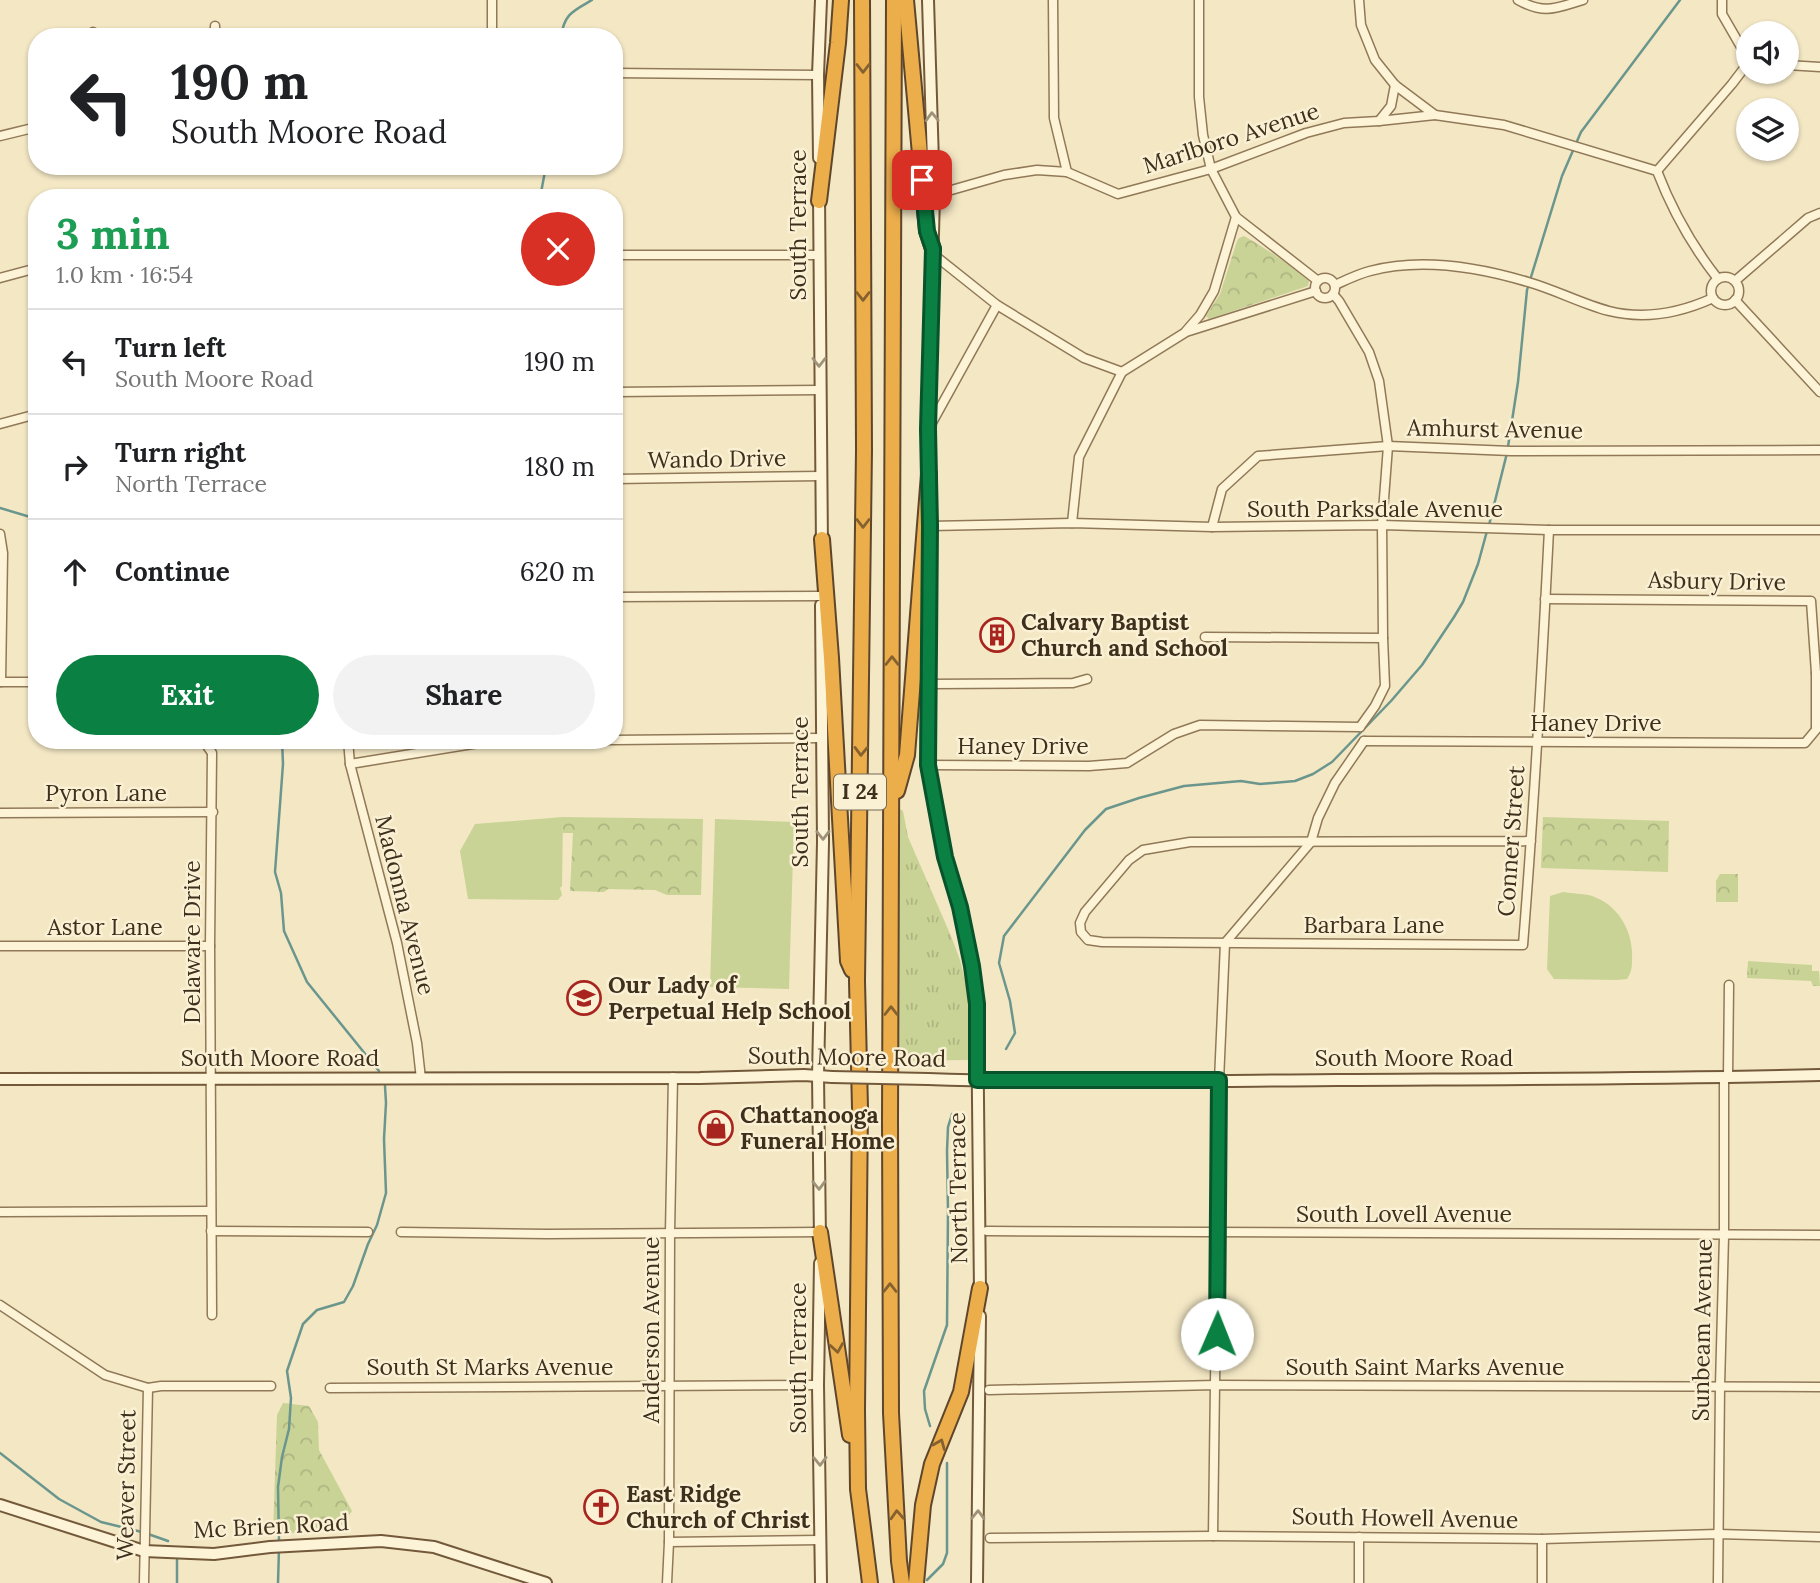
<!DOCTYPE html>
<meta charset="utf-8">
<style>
:root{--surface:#fff;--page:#f2f2f2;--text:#202124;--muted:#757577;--line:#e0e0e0;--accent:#0b8043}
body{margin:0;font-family:Lora,serif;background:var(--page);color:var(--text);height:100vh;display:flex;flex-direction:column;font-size:26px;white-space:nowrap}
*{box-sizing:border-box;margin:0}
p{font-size:23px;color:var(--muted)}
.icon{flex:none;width:38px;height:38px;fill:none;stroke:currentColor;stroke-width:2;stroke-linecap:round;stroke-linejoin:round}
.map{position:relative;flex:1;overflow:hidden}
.drawer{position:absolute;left:28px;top:189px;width:595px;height:560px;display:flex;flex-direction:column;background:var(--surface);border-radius:28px;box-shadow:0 2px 5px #0004}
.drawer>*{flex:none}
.top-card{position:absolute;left:28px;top:28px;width:595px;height:147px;border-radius:28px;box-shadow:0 2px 5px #0004;background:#fff;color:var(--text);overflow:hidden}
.buttons{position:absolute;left:1736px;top:21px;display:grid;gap:14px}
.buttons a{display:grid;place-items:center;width:63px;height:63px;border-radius:50%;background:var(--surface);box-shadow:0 2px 5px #0004;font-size:35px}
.pin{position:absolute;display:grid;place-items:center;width:60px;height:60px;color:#fff;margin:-30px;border-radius:14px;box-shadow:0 4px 10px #0006}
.me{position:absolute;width:77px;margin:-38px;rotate:1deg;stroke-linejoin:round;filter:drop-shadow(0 0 5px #0008)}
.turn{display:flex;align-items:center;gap:24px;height:147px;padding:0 28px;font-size:32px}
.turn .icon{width:91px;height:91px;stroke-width:2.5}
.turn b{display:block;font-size:49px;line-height:60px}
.round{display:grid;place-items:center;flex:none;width:74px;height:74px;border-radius:37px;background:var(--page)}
.summary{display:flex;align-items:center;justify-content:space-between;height:119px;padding:0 28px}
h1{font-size:42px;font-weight:800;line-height:52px;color:#1e9e55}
.cta{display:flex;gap:14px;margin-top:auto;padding:14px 28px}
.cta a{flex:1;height:80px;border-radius:42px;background:var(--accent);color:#fff;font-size:28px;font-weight:800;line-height:80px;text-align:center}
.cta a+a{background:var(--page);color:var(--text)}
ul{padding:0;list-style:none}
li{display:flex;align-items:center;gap:21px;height:105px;padding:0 28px;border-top:2px solid var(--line)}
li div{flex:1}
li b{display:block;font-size:26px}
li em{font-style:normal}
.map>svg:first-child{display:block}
</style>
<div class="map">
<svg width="1820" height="1583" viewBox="0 0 1820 1583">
<defs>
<pattern id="grass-tufts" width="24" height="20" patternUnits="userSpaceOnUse" patternTransform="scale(1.75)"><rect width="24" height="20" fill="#c9d396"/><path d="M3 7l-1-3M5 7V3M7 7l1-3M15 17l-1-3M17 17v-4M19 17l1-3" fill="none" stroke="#aeb581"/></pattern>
<pattern id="forest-crowns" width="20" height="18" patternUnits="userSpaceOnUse" patternTransform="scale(1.75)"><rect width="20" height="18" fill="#c9d396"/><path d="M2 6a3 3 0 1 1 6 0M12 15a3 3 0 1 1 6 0" fill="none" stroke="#aeb581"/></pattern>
</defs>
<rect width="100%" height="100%" fill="#f3e7c4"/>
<g fill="url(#grass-tufts)">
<path d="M898,808L903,811L908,837L951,936L960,960L966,984L969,1004L968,1060L896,1061Z"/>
<path d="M1748,961L1812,965V971H1819L1820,986H1813L1811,981L1747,978Z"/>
</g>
<g fill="url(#forest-crowns)">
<path d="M1244,236C1267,249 1289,264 1309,281L1308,286L1209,319L1206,316L1220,294L1237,241L1239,238Z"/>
<path d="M563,817L703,819L701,895H667L655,890L608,889L604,892L570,891L573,833H563Z"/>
<path d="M1543,817L1669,821L1668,872L1541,868Z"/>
<path d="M1720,874H1738V902H1716V881Z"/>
<path d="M283,1403L309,1406L318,1422L319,1450L352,1511L343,1524L337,1528L273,1535L277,1415Z"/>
</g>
<g fill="#c9d396">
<path d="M563,817L562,886L560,888L562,895L558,900L468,899L460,851L475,824Z"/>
<path d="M715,819L794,822L789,989L710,987Z"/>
<path d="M1563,892C1572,894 1583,893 1592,896C1616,904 1631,927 1632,952C1632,963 1633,970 1627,979L1617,980L1554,979L1547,969L1550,896Z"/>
</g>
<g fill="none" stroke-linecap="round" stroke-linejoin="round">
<g stroke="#6b968d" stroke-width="2.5">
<path d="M561,37C564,14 573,11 592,0"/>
<path d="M540,198L546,166"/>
<path d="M0,508L37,519"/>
<path d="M1489,525L1507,453L1518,382L1527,290L1562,176L1581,132L1680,0"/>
<path d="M282,740L283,764L275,872L281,893L284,931L307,982L379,1071"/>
<path d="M1006,1049L1015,1033L1010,1001L999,963L1004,936L1085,830L1106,809L1139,798L1184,786L1241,781L1260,784L1295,781L1313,774L1332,762L1391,701L1422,665L1454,617L1463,602L1478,564L1487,531"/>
<path d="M930,1426L925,1409L924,1391L947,1325L948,1211L947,1151L948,1127L952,1114"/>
<path d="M0,1453L59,1499L101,1522L142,1532"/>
<path d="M148,1534L168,1541"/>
<path d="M279,1542L278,1487L282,1457L289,1429L291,1398L287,1371L303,1324L317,1310L344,1302L353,1286L368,1244L377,1225L386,1193L384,1139L386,1103L385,1086"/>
<path d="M927,1580L943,1564L947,1553V1463"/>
<path d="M177,1583V1560"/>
<path d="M278,1583L279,1548"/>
</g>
<g stroke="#917957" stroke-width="11">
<g id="street">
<path d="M492,0V37"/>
<path d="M1053,0L1054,118L1067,172"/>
<path d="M1199,0V97L1203,135L1211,169L1236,217L1318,281"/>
<path d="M1359,0L1361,25L1375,60L1395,85L1435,115L1504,125L1657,171"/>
<path d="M1518,0C1545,15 1556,8 1583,0"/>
<path d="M1722,0V14L1748,59"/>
<path d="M93,32V37"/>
<path d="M215,37V26"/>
<path d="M1787,65L1820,67"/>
<path d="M614,73L818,75"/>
<path d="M1379,121L1391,106L1395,85"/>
<path d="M0,136L37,127"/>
<path d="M1657,171L1732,84L1748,63"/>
<path d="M1657,171C1672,210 1692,246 1718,279"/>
<path d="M934,195L1004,175L1037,170L1067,172L1118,194L1211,169L1306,133L1344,123L1379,121L1435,115"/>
<path d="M933,254L997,305L1084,358L1122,372L1186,332L1316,291"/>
<path d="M614,255H820"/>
<circle cx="1725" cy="291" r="14"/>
<path d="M0,278L37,268"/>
<circle cx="1325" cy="288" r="10"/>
<path d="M1735,281L1808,218L1820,213"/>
<path d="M1335,285C1346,280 1358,274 1370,271C1422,257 1478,267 1528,282C1556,290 1582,304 1609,311C1645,320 1680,313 1713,298"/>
<path d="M1333,294L1339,301L1369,352L1379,381L1388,446L1382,525L1383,638L1385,686L1375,706L1360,727"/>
<path d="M1735,300L1820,392"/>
<path d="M1186,331L1200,315L1214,291L1236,217"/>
<path d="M614,392L819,390"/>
<path d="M0,424L37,414"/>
<path d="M929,428L997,305"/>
<path d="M614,479L821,476"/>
<path d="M1072,523L1079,457L1122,372"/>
<path d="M930,526L1072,523L1212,527L1382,525L1549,530H1820"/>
<path d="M1212,527L1222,489L1258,456L1388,446L1511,451L1820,450"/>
<path d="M0,534L3,553L1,682"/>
<path d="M614,597L821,596"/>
<path d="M1545,599L1811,601L1816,673L1820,677"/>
<path d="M1205,637L1383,638"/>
<path d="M1816,673V728"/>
<path d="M0,682H37"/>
<path d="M929,684L1073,683L1087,679"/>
<path d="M203,740L212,753L210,946L212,1315"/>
<path d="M348,740L350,764L397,943L417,1043L421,1079"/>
<path d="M614,740L821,738"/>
<path d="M1364,741L1805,743L1820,725"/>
<path d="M350,764L485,742L611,740"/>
<path d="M928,765L1089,766L1127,763L1174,734L1200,725L1360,727"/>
<path d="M0,813L213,812"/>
<path d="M1531,841L1190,842L1143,850L1129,860L1085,912L1080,923L1081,932L1088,940L1102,942L1523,945C1534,807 1542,668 1549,530"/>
<path d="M0,946H210"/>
<path d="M1728,1077L1729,985"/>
<path d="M0,1212L211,1211"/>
<path d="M211,1231L368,1232"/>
<path d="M987,1231L1820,1235"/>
<path d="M401,1232L547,1234L820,1232"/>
<path d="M0,1305L105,1375L148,1388L161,1386H271"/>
<path d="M330,1388L818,1385"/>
<path d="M989,1390L1216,1385L1820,1387"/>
<path d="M1213,1536L1219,1081L1225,943L1311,842L1318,818L1335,783L1364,741"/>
<path d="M1359,1537V1583"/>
<path d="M990,1538L1213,1536L1542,1539L1718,1534L1820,1537"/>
<path d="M669,1542L820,1540"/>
<path d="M144,1583L148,1388"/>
<path d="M667,1583L669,1542L670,1232L673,1077"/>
<path d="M1542,1583V1539"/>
<path d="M1718,1583L1720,1386L1724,1236V1077"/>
</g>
</g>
<g stroke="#73593a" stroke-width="14">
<g id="secondary">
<path d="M928,0L934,195L928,429L929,480"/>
<path d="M819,158L818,75L821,0"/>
<path d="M819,195L822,547"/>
<path d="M930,538L928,765L945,857L960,907L972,966L977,1004L980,1293"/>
<path d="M0,1079L700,1078L804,1075L832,1077"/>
<path d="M928,1079C1064,1084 1201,1081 1337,1080C1498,1079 1659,1079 1820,1075"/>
<path d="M820,1240L818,1076L823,842L821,605"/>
<path d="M820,1263L818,1385L821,1583"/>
<path d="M0,1505L144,1551L214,1554L270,1547L381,1541L434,1547L546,1583"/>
<path d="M977,1583L980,1316"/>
</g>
</g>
<g stroke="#5e462c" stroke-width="18">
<g id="highway">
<path d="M862,0L864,450L857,981L860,1108L857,1410L858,1489L870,1583"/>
<path d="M894,0L890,1120L891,1413L899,1561L902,1583"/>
<path d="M906,0L927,231L933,249"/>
<path d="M819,201L838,43L841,0"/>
<path d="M822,539L831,658L848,961L852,970"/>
<path d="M897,791L907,755L929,474"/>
<path d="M820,1232L850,1435"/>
<path d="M916,1583L923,1505L932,1464L961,1392L980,1288"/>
</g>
</g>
<use href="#street" stroke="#fdf4d8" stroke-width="8"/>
<use href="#secondary" stroke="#fdf4d8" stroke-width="10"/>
<use href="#highway" stroke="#ecad4b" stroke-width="14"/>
<g stroke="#73593a" stroke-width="14" stroke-linecap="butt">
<path id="secondary-bridge" d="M832,1077L928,1079"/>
</g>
<use href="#secondary-bridge" stroke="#fdf4d8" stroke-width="10"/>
</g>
<defs><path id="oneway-chevron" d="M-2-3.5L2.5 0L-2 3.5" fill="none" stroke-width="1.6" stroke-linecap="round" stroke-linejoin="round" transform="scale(1.75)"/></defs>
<g stroke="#84612f">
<use href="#oneway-chevron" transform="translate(863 68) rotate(90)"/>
<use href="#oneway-chevron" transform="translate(863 296) rotate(90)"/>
<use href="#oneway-chevron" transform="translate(863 523) rotate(90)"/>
<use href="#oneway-chevron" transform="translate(892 661) rotate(-90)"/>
<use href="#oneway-chevron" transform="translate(861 751) rotate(91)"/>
<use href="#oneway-chevron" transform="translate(891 1011) rotate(-90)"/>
<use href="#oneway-chevron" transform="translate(890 1288) rotate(-90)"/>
<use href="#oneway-chevron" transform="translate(837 1348) rotate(81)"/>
<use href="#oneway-chevron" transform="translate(940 1444) rotate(-68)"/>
<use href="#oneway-chevron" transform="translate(897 1515) rotate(-93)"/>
</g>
<g stroke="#9e927a">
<use href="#oneway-chevron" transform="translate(932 117) rotate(-92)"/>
<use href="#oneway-chevron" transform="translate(819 362) rotate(90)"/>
<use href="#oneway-chevron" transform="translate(823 835) rotate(89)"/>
<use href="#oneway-chevron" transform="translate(819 1185) rotate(89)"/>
<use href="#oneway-chevron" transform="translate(820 1461) rotate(89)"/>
<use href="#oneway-chevron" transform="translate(978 1515) rotate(-89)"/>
</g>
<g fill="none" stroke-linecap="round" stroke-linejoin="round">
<g stroke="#07532c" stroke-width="18">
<path id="route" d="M922,180L927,231L933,249L928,429L930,526L928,765L945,857L960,907L972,966L977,1004V1080H1219L1217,1334"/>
</g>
<use href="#route" stroke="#0b8043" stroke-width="12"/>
</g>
<defs>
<g id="building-ring" transform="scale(1.75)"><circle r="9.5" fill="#faf1d4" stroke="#a8251f" stroke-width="1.5"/><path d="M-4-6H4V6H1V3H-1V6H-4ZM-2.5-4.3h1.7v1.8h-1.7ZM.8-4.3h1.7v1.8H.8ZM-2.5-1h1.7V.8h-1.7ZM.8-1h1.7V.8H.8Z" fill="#a8251f"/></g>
<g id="school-ring" transform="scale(1.75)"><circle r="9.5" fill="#faf1d4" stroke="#a8251f" stroke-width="1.5"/><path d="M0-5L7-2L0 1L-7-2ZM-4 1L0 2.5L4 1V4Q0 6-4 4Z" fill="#a8251f"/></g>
<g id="shop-ring" transform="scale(1.75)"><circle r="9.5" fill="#faf1d4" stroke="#a8251f" stroke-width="1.5"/><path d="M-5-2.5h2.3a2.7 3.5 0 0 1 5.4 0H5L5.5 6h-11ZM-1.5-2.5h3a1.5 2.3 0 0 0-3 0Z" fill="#a8251f"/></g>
<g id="church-ring" transform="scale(1.75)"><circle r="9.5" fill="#faf1d4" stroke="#a8251f" stroke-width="1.5"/><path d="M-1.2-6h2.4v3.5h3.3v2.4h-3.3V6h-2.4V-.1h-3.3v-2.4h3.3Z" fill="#a8251f"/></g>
</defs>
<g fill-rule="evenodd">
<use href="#building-ring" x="997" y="635"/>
<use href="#school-ring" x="584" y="998"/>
<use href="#shop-ring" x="716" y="1128"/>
<use href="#church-ring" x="601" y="1507"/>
</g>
<g text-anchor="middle" stroke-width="5" stroke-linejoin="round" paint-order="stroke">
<rect fill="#faf1d4" stroke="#776954" stroke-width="2" x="834" y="774.5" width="52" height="35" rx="5"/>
<g font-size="21" font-weight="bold" fill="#3f2f1d">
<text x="860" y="799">I 24</text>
</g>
<g font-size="23" fill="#3f2f1d" stroke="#faf1d4">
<text transform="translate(1231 138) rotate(-18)" y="8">Marlboro Avenue</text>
<text transform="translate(798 225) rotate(-90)" y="8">South Terrace</text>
<text transform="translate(1495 429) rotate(1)" y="8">Amhurst Avenue</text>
<text transform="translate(717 459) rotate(-1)" y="8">Wando Drive</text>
<text x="1375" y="517">South Parksdale Avenue</text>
<text transform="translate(1717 581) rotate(1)" y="8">Asbury Drive</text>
<text x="1596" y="731">Haney Drive</text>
<text x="1023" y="754">Haney Drive</text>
<text transform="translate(800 792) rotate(-90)" y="8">South Terrace</text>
<text x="106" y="801">Pyron Lane</text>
<text transform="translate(1511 841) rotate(-86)" y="8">Conner Street</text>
<text transform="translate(405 905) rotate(76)" y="8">Madonna Avenue</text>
<text x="1374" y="933">Barbara Lane</text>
<text x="105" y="935">Astor Lane</text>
<text transform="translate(192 942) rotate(-90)" y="8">Delaware Drive</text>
<text transform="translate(847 1057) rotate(1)" y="8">South Moore Road</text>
<text x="280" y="1066">South Moore Road</text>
<text x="1414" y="1066">South Moore Road</text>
<text transform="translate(958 1188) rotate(-91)" y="8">North Terrace</text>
<text x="1404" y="1222">South Lovell Avenue</text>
<text transform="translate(651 1330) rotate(-90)" y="8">Anderson Avenue</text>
<text transform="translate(1702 1330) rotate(-89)" y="8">Sunbeam Avenue</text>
<text transform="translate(798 1358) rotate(-90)" y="8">South Terrace</text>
<text x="490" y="1375">South St Marks Avenue</text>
<text x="1425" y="1375">South Saint Marks Avenue</text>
<text transform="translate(126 1485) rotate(-89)" y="8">Weaver Street</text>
<text transform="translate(1405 1518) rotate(1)" y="8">South Howell Avenue</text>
<text transform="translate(271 1526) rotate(-3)" y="8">Mc Brien Road</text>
</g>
<g font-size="23" font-weight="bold" fill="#3f2f1d" stroke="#faf1d4" text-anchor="start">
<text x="1021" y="630">Calvary Baptist<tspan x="1021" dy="26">Church and School</tspan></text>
<text x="608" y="993">Our Lady of<tspan x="608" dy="26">Perpetual Help School</tspan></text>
<text x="740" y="1123">Chattanooga<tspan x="740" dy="26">Funeral Home</tspan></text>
<text x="626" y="1502">East Ridge<tspan x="626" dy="26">Church of Christ</tspan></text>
</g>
</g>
</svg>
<div class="buttons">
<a><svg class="icon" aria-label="sound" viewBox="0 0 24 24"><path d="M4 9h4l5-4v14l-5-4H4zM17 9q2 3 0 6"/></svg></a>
<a><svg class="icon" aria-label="layers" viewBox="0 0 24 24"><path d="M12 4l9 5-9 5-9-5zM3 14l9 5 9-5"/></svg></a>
</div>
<div class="pin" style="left:922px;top:180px;background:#d93025"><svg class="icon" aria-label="arrive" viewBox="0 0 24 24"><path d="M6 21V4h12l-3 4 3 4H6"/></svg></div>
<svg class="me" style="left:1217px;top:1334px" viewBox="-20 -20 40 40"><circle r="19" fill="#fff"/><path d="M0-13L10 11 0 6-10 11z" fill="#0b8043"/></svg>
<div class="top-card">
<div class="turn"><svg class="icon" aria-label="left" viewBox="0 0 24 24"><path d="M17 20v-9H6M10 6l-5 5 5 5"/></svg><div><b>190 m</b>South Moore Road</div></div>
</div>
<section class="drawer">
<div class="summary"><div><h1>3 min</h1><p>1.0 km · 16:54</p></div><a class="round" style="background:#d93025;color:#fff"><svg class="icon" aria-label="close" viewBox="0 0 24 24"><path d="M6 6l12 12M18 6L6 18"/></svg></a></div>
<ul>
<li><svg class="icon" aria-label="left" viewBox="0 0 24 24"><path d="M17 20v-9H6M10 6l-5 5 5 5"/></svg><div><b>Turn left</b><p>South Moore Road</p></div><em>190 m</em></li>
<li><svg class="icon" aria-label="right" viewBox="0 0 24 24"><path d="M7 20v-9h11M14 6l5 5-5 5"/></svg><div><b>Turn right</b><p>North Terrace</p></div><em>180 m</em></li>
<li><svg class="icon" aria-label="ahead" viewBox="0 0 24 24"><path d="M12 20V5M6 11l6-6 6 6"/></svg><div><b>Continue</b></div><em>620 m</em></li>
</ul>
<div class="cta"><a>Exit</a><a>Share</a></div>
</section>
</div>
